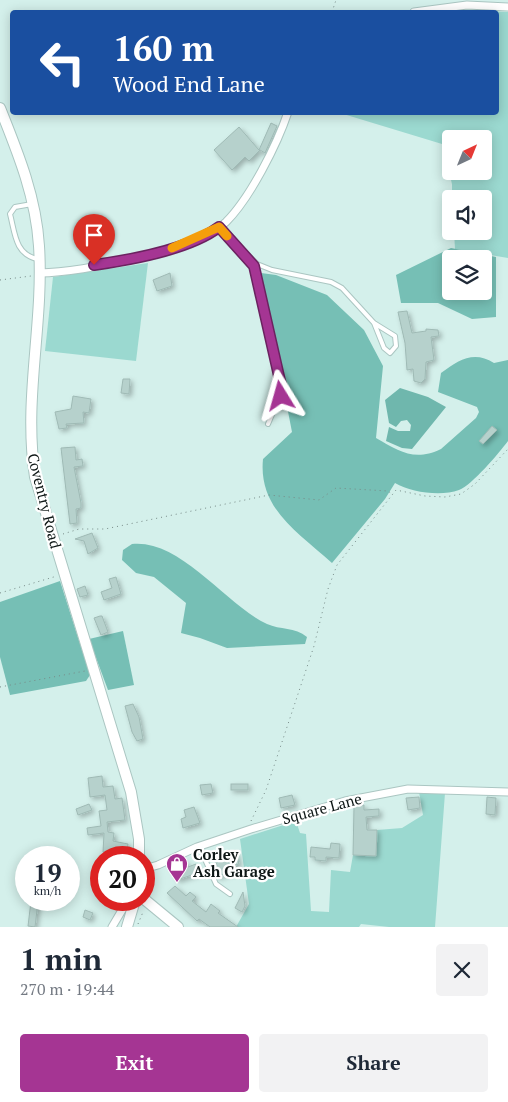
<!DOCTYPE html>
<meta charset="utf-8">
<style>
:root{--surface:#fff;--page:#f2f2f3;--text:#1f2937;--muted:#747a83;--accent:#a53593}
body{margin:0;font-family:"PT Serif",serif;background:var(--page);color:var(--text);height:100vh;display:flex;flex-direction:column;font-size:19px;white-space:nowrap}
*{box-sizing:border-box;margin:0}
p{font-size:16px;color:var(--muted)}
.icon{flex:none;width:28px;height:28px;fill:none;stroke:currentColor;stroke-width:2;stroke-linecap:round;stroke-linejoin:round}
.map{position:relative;height:927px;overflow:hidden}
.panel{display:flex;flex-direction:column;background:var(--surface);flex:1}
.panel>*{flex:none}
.banner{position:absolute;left:10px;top:10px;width:489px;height:105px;border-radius:5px;box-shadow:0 2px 12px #0003;background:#1a4fa0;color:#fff;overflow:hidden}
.needle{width:32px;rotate:43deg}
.fabs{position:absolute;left:442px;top:130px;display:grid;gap:10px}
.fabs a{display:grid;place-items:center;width:50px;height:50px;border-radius:5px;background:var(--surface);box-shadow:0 2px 12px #0003;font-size:25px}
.speed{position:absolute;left:15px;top:846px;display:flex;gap:10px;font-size:25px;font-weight:700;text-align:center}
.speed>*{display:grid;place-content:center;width:65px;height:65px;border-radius:50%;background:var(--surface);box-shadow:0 2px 12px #0003;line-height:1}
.speed small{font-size:12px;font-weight:400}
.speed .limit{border:8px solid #d22;background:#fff;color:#111}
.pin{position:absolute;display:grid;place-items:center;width:42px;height:42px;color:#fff;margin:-51px -21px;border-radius:50% 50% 50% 0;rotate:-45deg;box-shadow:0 0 5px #0007}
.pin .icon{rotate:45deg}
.me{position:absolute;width:55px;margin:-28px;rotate:352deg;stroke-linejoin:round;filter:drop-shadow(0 0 4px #0008)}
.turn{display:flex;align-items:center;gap:18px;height:105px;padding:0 20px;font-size:22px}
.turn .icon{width:65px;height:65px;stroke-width:2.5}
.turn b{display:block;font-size:35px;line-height:42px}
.round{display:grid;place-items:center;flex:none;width:52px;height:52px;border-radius:5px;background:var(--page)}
.headline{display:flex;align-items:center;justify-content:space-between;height:85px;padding:0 20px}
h1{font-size:30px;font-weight:600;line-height:38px}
.button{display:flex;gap:10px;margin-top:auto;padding:10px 20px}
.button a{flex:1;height:58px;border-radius:5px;background:var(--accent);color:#fff;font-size:20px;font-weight:600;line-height:58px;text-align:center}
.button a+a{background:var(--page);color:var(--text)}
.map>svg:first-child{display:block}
</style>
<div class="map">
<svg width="508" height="927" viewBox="0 0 508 927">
<defs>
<filter id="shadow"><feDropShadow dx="2.5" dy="2.5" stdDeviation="2.5" flood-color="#0004"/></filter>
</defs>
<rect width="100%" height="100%" fill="#d4f0eb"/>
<g fill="#9bd9d0" fill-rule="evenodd">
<path d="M485,11L508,12V258L455,249L454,231H484V199H452V184L442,144L340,113L496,112V12H474ZM451,139H484V171H451Z"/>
<path d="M148,263L136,361L45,351L53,277Z"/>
<path d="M419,792L445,793L435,927H389L361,924L359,927H236L249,904L240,839L296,821L300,833L306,834L311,911L329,912L331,870L350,872L353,855L376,856L377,830L402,828L423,815Z"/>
</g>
<g fill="#76bfb5" fill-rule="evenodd">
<path d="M451,248L496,257V317L472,319L438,303H401L396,275ZM451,259H484V291H451Z"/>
<path d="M261,273L276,275L327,295L364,330L383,366L376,438C399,451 414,462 441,449L476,418L479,412L477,407L438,392L441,373C458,360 474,350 494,363L508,360V441C499,453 472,485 459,490C440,497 411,492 395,483L385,499L332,563C299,533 258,509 263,459L292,432Z"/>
<path d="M132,544C181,539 226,605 267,624C280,630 295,627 307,637L305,644L227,648L200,638L181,633L186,603L154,577L136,573L122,560L123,550Z"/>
<path d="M60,581L90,675L86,681L10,695L0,657V602Z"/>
<path d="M123,631L134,685L108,690L89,639Z"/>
</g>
<path fill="#6fb7ad" d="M400,388L428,397L446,407L412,449L402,448L386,441L389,427L398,431H410L411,425L407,420L401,421L396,427L389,423L385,400Z"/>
<g fill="#b6d1cc" stroke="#9fbab5" filter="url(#shadow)">
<path d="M271,123L277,126L265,153L260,150L249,161L245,157L232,170L214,150L239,127L259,150Z"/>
<path d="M170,273L172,286L157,291L153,280Z"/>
<path d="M407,311L412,333L426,331V329L438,330L439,336L431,337L434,360L426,362L425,379L421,383L414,381L413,369L407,370L405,343L398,312Z"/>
<path d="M123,379H130L129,394L121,393Z"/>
<path d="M73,396L91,399L89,413L83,412L84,423L66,424L67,428L59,429L55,412L71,409Z"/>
<path d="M492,426L497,430L483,444L479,441Z"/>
<path d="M75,447L76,460L82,459L83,466L74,467L81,503V508L76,509L77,523L70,524L61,448Z"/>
<path d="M92,533L98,548L88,554L84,541L75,539Z"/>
<path d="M116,577L121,594L104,600L101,592L112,588L109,579Z"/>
<path d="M85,586L88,595L80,597L77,589Z"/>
<path d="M100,616H102L108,632L101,635L94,618Z"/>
<path d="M133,704L139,717L143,739L137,741L132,732L125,706Z"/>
<path d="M102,776L103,787L113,786L115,799L122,798L125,820L107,822L108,832L114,833L113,841L128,844L126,858H118V854L103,852L104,833L88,835L87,828L101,826L99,811L107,810L105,795L90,797L88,778Z"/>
<path d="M211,784L213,793L202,795L200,785Z"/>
<rect x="231" y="784" width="17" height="6"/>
<path d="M292,795L295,805L281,808L279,798Z"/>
<path d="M419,797L420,808L408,810L406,798Z"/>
<path d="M487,797L496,798L495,815L486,814Z"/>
<path d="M89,804L92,810L78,815L76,809Z"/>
<path d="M364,805V810L379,809V816L366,817L367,830H377L376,856L353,855L354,806Z"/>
<path d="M194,807L200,823L183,828L181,819L186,817L184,810Z"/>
<path d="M331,843L340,844L339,858L326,857V861L315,860V857H310L311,847L330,849Z"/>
<path d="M236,852L239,864L235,865L236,870L217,877L214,870L217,866L215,859Z"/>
<path d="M186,861L188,867L196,864L198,873L177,880L172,865Z"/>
<path d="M175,886L186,896L190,892L196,897L192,901L206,912L211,904L220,911L218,913L238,927H210L199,919L197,921L167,893Z"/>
<path d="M243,892L245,906L242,912L235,908Z"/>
<path d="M31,901L38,902L35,927L28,926Z"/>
<path d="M85,910L93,913L90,920L83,917Z"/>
</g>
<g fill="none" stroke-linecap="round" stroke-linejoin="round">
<g stroke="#abc6c2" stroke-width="6">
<g id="lane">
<path d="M32,204L15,207L10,214C15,233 15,254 37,259"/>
<path d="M219,227L257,264L272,270L331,282L342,288L374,323L384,348L390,353L396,346L395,336L374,323"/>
<path d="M252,261L282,391L268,424"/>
<path d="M199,846L216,884L230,894"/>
</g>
</g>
<g stroke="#abc6c2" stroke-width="9">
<g id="street">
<path d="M414,12L467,5L508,7"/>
<path d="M40,273C83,272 195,251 226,222C250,198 277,145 288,112"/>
<path d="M144,869L158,865L197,847L251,829L345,801L408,789L508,792"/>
<path d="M112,927L128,900"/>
</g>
</g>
<g stroke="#abc6c2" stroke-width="12">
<g id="secondary">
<path d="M0,108C18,153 36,197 39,246C44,324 23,398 35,477L131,792L139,839V858"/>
<path d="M144,899L178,927"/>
<path d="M127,927L135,900"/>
</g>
</g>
<g stroke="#768986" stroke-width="1" stroke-dasharray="1 4" stroke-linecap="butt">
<path d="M332,12L336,0"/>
<path d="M0,280L31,276"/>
<path d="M63,534L79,529H105L269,495L319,500L336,488L388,491L392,494"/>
<path d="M0,593L57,576"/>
<path d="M0,687L85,671"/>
<path d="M251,821L266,790L314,646L328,589L337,565L396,490L425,496L445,497L461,494L475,484L508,449"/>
<path d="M148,891L149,875"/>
<path d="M138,924L143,912"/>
</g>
<use href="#lane" stroke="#fff" stroke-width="4"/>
<use href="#street" stroke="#fff" stroke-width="7"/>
<use href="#secondary" stroke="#fff" stroke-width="10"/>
</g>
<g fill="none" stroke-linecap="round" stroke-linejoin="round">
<g stroke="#6b2260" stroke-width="12">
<path id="route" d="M94,265C130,260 189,250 219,227L254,266L281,385V396"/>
</g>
<use href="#route" stroke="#a53593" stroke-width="9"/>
<path stroke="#f59e0b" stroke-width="9" d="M172,248L219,227L227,236"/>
</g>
<defs>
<g id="shop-pin" transform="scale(1.125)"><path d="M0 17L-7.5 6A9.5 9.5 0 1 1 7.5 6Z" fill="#a53593" stroke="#fff"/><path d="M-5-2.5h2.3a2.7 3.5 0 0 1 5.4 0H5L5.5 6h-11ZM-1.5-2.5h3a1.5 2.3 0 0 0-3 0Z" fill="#fff"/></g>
</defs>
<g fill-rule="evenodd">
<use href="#shop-pin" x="177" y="864"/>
</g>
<g text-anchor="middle" stroke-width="4.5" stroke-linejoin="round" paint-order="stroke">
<g font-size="15" fill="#0d1615" stroke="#fff">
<text transform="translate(44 501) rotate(76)" y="5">Coventry Road</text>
<text transform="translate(322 809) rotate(-15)" y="5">Square Lane</text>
</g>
<g font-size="15" font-weight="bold" fill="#0d1615" stroke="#fff" text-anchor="start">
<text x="193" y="860">Corley<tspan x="193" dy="17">Ash Garage</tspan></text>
</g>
</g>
</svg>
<div class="fabs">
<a><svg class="needle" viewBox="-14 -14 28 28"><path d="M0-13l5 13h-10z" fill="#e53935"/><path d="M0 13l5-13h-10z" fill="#747a83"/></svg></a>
<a><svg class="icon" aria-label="sound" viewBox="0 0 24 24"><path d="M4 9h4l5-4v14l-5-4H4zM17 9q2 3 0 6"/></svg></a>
<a><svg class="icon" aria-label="layers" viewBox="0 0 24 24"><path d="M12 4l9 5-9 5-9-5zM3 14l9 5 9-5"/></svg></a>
</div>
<div class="speed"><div>19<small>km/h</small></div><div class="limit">20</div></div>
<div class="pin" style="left:94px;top:265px;background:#d93025"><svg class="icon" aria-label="arrive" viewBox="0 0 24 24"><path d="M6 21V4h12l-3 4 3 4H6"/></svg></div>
<svg class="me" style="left:281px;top:396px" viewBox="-20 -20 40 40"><path d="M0-17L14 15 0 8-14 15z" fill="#a53593" stroke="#fff" stroke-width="4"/></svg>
<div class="banner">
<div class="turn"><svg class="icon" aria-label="left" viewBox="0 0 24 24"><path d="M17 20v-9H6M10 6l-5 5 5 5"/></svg><div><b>160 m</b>Wood End Lane</div></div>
</div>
</div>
<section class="panel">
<div class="headline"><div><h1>1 min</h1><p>270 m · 19:44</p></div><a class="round"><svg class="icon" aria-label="close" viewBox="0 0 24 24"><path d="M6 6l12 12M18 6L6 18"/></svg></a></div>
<div class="button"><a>Exit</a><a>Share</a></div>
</section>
